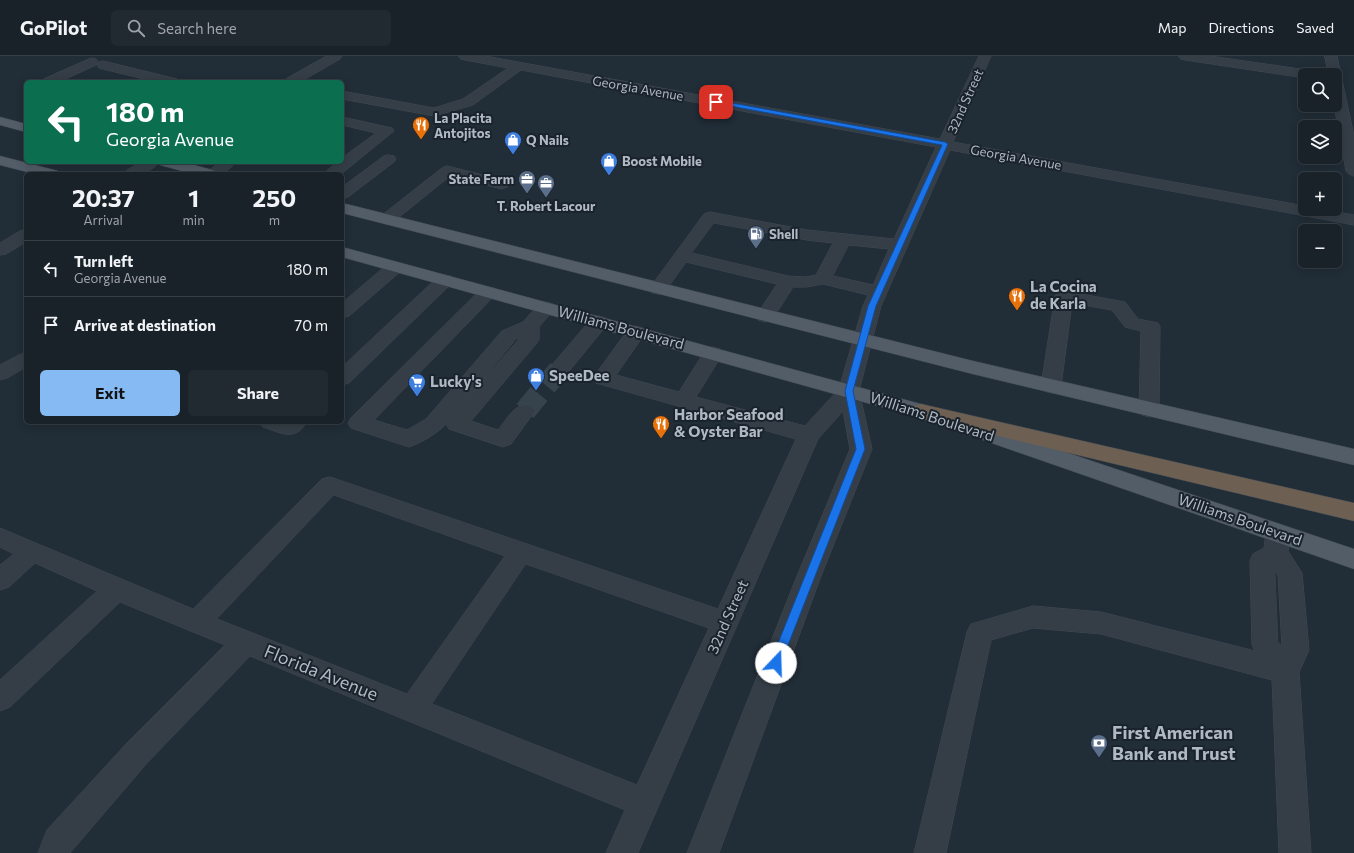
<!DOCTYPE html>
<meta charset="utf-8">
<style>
:root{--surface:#192229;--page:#222a31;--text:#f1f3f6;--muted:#9fa4a8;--line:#373f46;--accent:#86baf3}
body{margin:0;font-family:Commissioner,sans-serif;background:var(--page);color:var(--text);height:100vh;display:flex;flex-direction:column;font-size:15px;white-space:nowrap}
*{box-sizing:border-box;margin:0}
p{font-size:13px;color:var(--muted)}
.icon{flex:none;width:22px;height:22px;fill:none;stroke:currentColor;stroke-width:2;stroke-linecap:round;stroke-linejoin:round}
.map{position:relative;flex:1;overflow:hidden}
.panel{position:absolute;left:24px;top:116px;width:320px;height:252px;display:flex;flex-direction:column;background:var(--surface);border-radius:6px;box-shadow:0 2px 10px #0003,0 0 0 1px var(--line)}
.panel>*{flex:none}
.guide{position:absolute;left:24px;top:24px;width:320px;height:84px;border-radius:6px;box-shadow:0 2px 10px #0003,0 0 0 1px var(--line);background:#0b6e4f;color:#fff;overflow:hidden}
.fabs{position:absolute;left:1298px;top:12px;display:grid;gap:8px}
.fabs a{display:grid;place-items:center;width:44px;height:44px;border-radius:6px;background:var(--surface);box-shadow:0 2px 10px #0003,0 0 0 1px var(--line);font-size:20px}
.pin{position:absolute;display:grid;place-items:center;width:34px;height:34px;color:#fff;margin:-17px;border-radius:8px;box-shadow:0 2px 6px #0006}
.me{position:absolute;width:44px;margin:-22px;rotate:21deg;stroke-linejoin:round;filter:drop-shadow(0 0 3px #0008)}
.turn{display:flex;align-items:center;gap:14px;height:84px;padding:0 16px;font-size:18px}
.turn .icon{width:52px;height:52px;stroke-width:2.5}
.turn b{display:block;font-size:28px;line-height:34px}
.eta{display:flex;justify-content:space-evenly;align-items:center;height:68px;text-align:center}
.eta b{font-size:24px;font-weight:700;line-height:28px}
.action{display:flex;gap:8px;margin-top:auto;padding:8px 16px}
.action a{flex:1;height:46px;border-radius:6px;background:var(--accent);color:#111;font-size:16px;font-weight:700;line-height:46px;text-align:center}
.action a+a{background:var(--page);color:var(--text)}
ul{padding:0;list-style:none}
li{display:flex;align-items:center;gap:12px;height:56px;padding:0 16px;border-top:1px solid var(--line)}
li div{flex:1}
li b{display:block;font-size:15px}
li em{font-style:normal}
header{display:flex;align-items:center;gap:24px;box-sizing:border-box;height:56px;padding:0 20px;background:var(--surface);border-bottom:1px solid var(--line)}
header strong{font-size:19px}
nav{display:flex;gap:22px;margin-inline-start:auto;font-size:14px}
.search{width:280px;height:36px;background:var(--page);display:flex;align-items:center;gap:10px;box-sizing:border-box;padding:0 14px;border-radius:6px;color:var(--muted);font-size:15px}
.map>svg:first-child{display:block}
</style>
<header>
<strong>GoPilot</strong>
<div class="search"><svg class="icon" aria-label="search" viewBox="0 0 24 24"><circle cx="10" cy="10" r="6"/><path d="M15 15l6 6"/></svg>Search here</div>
<nav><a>Map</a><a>Directions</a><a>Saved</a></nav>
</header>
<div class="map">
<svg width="1354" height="797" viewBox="0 0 1354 797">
<rect width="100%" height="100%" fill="#212d37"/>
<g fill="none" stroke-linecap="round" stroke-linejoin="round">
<path stroke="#36424c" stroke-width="22" stroke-dasharray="22 11" stroke-linecap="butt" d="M525,355L559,314"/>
<g stroke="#414a54" stroke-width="1">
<g id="minor">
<path d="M327,0H342L340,3L300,26H284L286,23Z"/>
<path d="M459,0H485L940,83L979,0H991L953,86L1305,150V153H1321L1354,159V169L950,94L881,250L859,335L872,393L821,520L719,797H687L797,520L850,393L843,355L818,383L638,797H606L625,754L250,600L147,707L70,797H38L47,774L127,687L225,589L120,546L10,651L0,655V624L97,535L35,507L9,531L0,534V509L14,498L0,491V472L193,553L322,423L330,421L718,553L796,383L596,327L593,322L629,272L636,270L643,272L646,276L616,319L679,336L706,293L713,291L720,293L723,297L696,341L805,370L839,333L863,250L868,239L823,228L806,231H793L772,264L765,266L758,264L756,260L777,228L686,206L664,237L658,238L652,237L649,233L704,158L710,156L807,174L894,183L936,91L521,14L473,49L434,60L342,43V35L434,52L463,43L508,12L465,4L461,3ZM714,167L807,184L833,187L816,219L806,221L788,220L692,197ZM849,189L889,193L873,229L833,220ZM334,439L505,500L407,638L217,563ZM526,508L709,572L637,729L432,648Z"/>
<path d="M1179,0H1210L1314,15L1319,16L1320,19H1305V22L1185,4L1181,3Z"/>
<path d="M1325,0H1337L1354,80V120L1349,118L1346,115L1334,49L1335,19H1329Z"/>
<path d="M92,2L96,3L98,6L96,9L59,26H42L44,23Z"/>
<path d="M103,5L177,23L179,26H156L99,12L97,9L99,6Z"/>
<path d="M342,61L392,72L394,75L341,118H323L337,106H342V102L376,77L342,69Z"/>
<path d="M389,99L394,100L396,103L394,106L348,141L342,143V131L384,100Z"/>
<path d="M141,106H159C151,118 136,118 123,118L126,115Z"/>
<path d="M220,106H237L223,118H205Z"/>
<path d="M447,110L507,125L510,128L507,131L502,133L450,120L393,166L387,168L381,166L379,163L381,160L442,112Z"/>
<path d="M26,174V186L6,198L0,199V187L20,175Z"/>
<path d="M395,206L401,207L404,211L401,215L349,260L342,262V247L389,207Z"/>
<path d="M445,219L451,220L454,224L451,228L349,327L342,329V311L439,220Z"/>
<path d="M488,231L494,232L497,236L494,240L374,364L407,374L426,363L502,275L523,266L539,248L546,246L553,248L555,252L539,271V284L536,288L471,365L498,374C508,362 515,345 532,350L535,355L511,388L503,391L449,373L446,368L448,366C438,377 423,386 409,391L351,372L348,367L351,362L482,232ZM520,282L519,283L461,350L516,283Z"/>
<path d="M1064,235L1125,246L1138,263L1158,267L1160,271L1159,354L1156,359L1149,361L1142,359L1139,354L1141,275L1125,271L1112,254L1072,247L1061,330L1058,335L1051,337L1044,335L1041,330L1055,240L1058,236Z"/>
<path d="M599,260L606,262L608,266L606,270L566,319L559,321L552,319L549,314L552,309L592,262Z"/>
<path d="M26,297V311L7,322L0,324V309L19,299Z"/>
<path d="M260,366H307C295,386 281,377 263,371Z"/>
<path d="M1278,468L1286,470L1290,477L1288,495L1302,517L1309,594L1299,616L1311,797H1279L1272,624L1101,578L1033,572L991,584L946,797H914L967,576L971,568L1033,550L1101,556L1255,595L1252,589L1250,505L1253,498L1264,492L1266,477L1270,470ZM1275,515L1278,519L1282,591L1278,586Z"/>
</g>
</g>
<g stroke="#414a54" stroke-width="1">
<g id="major">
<path d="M0,61L26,68V76L0,69Z"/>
<path d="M0,100L58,115L61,118H35L0,109Z"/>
<path d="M158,106H183L216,115L219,118H193L160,109Z"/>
<path d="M342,147L973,305L1354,393V409L973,318L342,157Z"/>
<path d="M342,191L928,350L1354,493V513L914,360L342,201Z"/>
</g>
</g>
<g stroke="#3f4952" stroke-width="1">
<path id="highway" d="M921,348L1354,447V465L914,360L911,355L914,350Z"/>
</g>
<use href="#minor" fill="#353e47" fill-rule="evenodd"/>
<use href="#major" fill="#535d68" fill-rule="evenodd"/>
<use href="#highway" fill="#6d6052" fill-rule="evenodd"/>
</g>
<path fill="#1a73e8" stroke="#114b97" d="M716,44L945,86L948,88L876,250L853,335L865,393L781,607L779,611L776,612L772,611L770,607L856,393L845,335L868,250L942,89L714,47V46Z"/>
<defs>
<g id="restaurant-pin" transform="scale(0.9)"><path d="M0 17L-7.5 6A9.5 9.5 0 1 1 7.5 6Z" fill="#e8710a" stroke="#1a232c"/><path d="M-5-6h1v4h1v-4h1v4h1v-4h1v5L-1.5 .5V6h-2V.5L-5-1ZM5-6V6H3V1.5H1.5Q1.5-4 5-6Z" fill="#fff"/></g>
<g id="shop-pin" transform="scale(0.9)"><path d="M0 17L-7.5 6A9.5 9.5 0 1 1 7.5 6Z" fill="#3f7fe0" stroke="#1a232c"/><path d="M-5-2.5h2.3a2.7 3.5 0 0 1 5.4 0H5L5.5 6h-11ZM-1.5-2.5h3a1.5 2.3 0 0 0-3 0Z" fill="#fff"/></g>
<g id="office-pin" transform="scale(0.9)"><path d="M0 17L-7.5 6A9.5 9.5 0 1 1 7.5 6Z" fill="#5c6f8a" stroke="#1a232c"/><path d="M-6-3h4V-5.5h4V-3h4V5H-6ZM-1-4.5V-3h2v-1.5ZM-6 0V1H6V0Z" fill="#fff"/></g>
<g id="fuel-pin" transform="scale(0.9)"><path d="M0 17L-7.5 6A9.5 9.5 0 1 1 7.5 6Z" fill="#5c6f8a" stroke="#1a232c"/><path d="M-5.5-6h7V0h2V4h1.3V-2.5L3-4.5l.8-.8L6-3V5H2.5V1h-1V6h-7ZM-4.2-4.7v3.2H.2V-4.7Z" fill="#fff"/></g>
<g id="supermarket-pin" transform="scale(0.9)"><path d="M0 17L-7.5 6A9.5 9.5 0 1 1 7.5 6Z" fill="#3f7fe0" stroke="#1a232c"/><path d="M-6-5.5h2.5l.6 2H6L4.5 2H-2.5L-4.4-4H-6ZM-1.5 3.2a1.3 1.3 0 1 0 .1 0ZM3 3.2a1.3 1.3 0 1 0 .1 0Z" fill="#fff"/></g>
<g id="bank-pin" transform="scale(0.9)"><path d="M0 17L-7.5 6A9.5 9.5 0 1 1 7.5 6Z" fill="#5c6f8a" stroke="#1a232c"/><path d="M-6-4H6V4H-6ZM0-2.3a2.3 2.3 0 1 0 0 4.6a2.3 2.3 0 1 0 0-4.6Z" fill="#fff"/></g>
</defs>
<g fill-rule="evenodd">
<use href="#restaurant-pin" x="421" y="69"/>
<use href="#shop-pin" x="513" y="84"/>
<use href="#shop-pin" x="609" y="105"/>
<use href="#office-pin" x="527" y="123"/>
<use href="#office-pin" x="546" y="127"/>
<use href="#fuel-pin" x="756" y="178"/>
<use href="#restaurant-pin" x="1017" y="240"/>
<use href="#shop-pin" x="536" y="320"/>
<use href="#supermarket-pin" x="417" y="326"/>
<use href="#restaurant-pin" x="661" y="368"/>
<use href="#bank-pin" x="1099" y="687"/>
</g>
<g text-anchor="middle" stroke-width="4" stroke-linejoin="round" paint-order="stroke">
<g font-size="13" fill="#afb9c4" stroke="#1a232c">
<text transform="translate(638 32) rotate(10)" y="5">Georgia Avenue</text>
<text transform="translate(965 45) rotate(-66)" y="5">32nd Street</text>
<text transform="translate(1016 101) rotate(10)" y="5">Georgia Avenue</text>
</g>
<g font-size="13" font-weight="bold" fill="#afb9c4" stroke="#1a232c" text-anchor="start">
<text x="434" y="67">La Placita<tspan x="434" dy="15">Antojitos</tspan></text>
<text x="526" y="89">Q Nails</text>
<text x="622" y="110">Boost Mobile</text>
<text x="514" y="128" text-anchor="end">State Farm</text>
<text x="546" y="155" text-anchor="middle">T. Robert Lacour</text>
<text x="769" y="183">Shell</text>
</g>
<g font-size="15" font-weight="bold" fill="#afb9c4" stroke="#1a232c" text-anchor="start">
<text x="1030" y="236">La Cocina<tspan x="1030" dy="17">de Karla</tspan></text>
<text x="549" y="325">SpeeDee</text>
<text x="430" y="331">Lucky's</text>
<text x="674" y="364">Harbor Seafood<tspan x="674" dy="17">&amp; Oyster Bar</tspan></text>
</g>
<g font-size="15" fill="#afb9c4" stroke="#1a232c">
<text transform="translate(621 272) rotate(15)" y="5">Williams Boulevard</text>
<text transform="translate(932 361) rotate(18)" y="5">Williams Boulevard</text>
<text transform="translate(1240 464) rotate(19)" y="5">Williams Boulevard</text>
<text transform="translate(728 561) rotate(-66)" y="5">32nd Street</text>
</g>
<g font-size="18" fill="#afb9c4" stroke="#1a232c">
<text transform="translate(321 617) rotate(22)" y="6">Florida Avenue</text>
</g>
<g font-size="18" font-weight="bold" fill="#afb9c4" stroke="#1a232c" text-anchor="start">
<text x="1112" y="683">First American<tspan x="1112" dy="21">Bank and Trust</tspan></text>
</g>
</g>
</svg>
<div class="fabs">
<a><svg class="icon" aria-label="search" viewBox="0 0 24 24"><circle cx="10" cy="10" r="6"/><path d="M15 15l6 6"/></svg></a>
<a><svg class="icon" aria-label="layers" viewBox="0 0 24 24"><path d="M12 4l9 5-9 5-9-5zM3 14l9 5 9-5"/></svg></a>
<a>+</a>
<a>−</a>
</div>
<div class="pin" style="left:716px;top:46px;background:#d93025"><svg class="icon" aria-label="arrive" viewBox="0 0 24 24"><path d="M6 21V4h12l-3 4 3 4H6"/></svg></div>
<svg class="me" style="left:776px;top:607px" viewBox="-20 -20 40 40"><circle r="19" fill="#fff"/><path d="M0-13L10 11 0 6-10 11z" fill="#1a73e8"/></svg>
<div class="guide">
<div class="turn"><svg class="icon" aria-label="left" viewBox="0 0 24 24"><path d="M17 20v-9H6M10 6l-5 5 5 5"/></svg><div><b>180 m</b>Georgia Avenue</div></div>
</div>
<section class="panel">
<div class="eta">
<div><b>20:37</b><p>Arrival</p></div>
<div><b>1</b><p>min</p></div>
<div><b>250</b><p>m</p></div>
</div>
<ul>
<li><svg class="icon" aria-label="left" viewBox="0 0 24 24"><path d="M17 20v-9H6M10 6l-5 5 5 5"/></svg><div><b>Turn left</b><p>Georgia Avenue</p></div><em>180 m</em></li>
<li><svg class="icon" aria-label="arrive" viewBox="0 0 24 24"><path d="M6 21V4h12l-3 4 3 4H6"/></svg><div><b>Arrive at destination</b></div><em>70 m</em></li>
</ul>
<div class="action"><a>Exit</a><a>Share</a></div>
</section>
</div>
